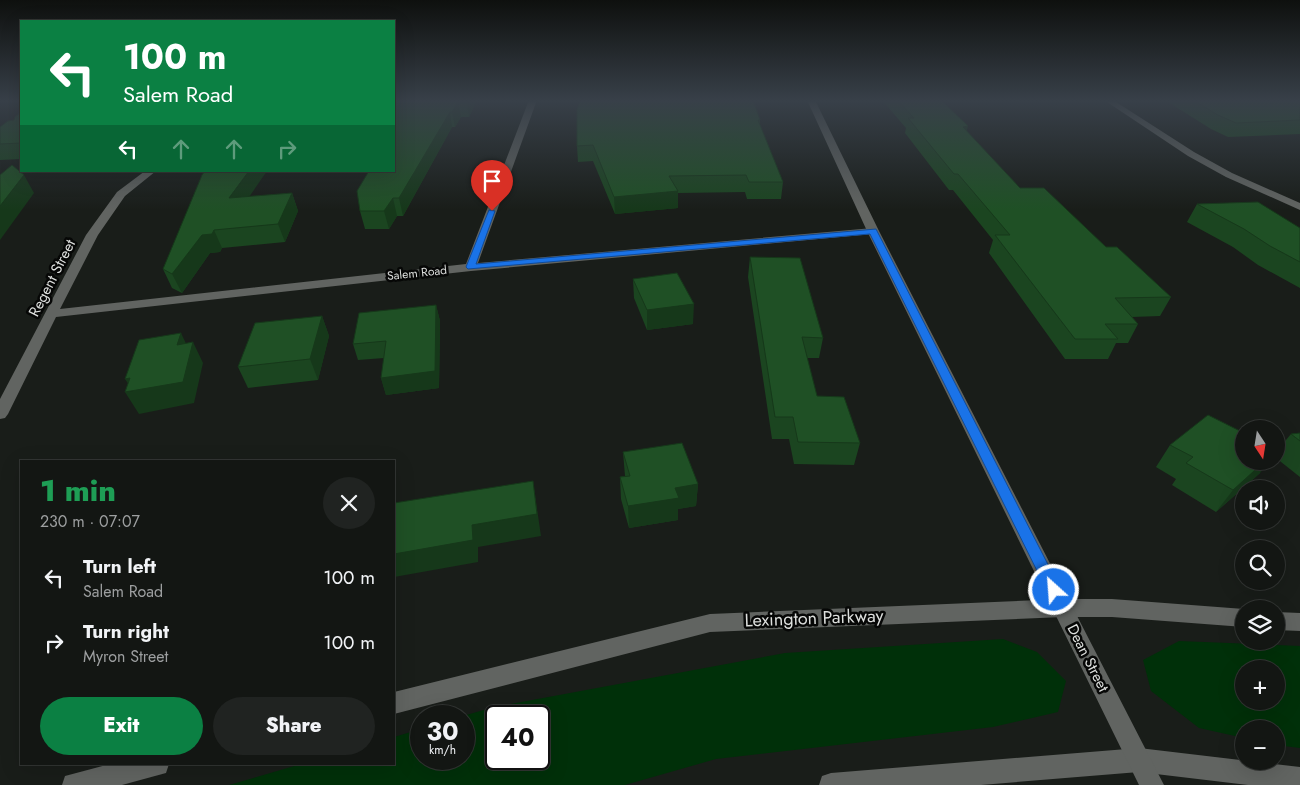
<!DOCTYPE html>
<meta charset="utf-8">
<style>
:root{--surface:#131613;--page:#202321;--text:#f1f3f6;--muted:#9d9fa0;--line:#323533;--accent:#0b8043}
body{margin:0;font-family:Jost,sans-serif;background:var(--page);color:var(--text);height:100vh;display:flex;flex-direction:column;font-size:19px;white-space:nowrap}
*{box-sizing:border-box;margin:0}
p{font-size:16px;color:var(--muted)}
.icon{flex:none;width:28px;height:28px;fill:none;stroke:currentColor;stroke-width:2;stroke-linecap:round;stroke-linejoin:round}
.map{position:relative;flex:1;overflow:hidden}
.side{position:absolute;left:20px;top:460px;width:375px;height:305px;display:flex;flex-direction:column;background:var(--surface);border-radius:0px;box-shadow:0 5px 20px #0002,0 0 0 1px var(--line)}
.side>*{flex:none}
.hud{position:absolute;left:20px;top:20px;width:375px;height:152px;border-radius:0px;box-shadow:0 5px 20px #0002,0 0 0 1px var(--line);background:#0b8043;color:#fff;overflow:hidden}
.needle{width:32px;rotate:168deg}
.controls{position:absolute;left:1235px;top:420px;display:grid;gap:10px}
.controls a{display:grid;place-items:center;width:50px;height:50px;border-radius:50%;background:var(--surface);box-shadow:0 5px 20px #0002,0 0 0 1px var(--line);font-size:25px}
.speed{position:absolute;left:410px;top:705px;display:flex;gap:10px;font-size:25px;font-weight:700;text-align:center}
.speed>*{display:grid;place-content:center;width:65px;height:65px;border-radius:50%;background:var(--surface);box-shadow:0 5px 20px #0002,0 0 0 1px var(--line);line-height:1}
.speed small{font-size:12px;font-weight:400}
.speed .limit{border:2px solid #111;border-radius:8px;background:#fff;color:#111}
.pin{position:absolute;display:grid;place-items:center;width:42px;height:42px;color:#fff;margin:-51px -21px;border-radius:50% 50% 50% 0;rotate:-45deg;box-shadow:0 0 5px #0007}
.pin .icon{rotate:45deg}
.me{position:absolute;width:55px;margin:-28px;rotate:334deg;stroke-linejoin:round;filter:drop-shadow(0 0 4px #0008)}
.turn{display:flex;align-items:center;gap:18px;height:105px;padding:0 20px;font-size:22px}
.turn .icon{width:65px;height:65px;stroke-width:2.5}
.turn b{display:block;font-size:35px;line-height:42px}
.lanes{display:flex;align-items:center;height:48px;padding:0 20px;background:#0003;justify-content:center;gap:25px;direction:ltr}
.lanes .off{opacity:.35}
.round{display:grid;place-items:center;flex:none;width:52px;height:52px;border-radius:26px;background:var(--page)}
.overview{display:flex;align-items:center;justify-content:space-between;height:85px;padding:0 20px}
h1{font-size:30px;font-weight:800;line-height:38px;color:#1e9e55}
.action{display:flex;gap:10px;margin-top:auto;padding:10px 20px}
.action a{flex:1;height:58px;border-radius:30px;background:var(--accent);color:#fff;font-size:20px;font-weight:800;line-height:58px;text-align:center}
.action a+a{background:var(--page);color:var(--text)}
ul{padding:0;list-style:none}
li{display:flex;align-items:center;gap:15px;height:65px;padding:0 20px}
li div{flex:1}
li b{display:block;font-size:19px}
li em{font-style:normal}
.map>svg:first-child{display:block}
</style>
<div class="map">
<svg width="1300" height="785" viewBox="0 0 1300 785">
<rect width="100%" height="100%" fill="#191d19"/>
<g fill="#003009" fill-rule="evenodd">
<path d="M1003,639L1037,652L1066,681L1058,712L993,727L716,759L625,785H229L301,764H394V737L421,729V759H464L463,716L494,707L785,653ZM496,716H539V759H496Z"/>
<path d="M1179,641L1300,646V748L1276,745V729H1244V738L1199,728L1151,691L1143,660ZM1244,669H1276V701H1244Z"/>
</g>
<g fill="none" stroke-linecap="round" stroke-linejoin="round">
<g fill="#616461" fill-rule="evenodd">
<path d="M529,100H537L478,263L873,228L879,231L873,234L471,271L56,317L8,414L5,418L0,419V399L86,235L117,192L145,171H156L125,196L98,235L60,309L466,264Z"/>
<path d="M1104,100H1113L1194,152L1232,173L1300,203V210L1226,177L1188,156Z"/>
<path d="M1063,599H1112L1244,609V627L1112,617H1063L710,632L394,714V692L710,614Z"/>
<path d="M1276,612L1300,613V631L1276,630Z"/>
<path d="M1139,748L1300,767V785H1248L1139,772L981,785H819L822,776L831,773Z"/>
<path d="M110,764H169L166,773L122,785H62L65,776Z"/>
</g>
<path fill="#616461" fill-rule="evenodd" d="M807,100H815L879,231L1164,785H1139L867,231Z"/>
</g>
<g fill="#1b4520">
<path d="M394,100H477L469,117H461L455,127H452L403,216H397L389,229H365L360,211L394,171Z"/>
<path d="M882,100H941L967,132L1020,188L1106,247L1171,297L1160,316L1132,317L1138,324L1128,343H1116L1108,359H1065L989,253L993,240L953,190H949L905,133L906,128Z"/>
<path d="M1165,100H1300V134L1228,137L1211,129Z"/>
<path d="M21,112V159L0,160V144L14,120Z"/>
<path d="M760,120V125L783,182L781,199H747L745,192L678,193V208L615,214L593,161L578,162L577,146Z"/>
<path d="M292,193L298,211L285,242L222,248L220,252L210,253L182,293L172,288L163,269L249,197Z"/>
<path d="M1197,204L1300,228V288L1258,265L1233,247L1187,222Z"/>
<path d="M750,257L823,338L819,358H807L817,396L860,443L854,465L794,464L789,439H772L748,277Z"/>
<path d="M633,279L693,324L647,330L634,298Z"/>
<path d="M436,305L440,321L439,388L386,395L381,378L384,358L358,360L353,344Z"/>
<path d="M322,316L329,336L318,380L248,388L238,367Z"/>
<path d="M1300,433V477L1276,458V452L1291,434Z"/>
<path d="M1170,445L1260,473L1216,512L1172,485L1176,479L1156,467Z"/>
<path d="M623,452L698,484L696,506L678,509V520L629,528L621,499L620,477L625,476Z"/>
</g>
<g fill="#16381a">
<path d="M468,100H477L469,117L467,102Z"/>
<path d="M458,102L461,117L455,127L452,112Z"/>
<path d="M450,112L452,127L403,216L399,198Z"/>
<path d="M968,126L964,142L963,127Z"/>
<path d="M249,171H267L236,216L229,198Z"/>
<path d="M24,175L34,193L0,240V206Z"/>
<path d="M678,191V208L615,214L614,197Z"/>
<path d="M292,193L298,211L285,242L278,224Z"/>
<path d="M393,198L397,216L389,229L384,211Z"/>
<path d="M214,230L222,248L220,252L210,253L182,293L172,274L202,235Z"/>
<path d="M694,304L693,324L647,330V310Z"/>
<path d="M436,305L440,321L439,388L386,395L381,378Z"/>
<path d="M322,316L329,336L318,380L310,359Z"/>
<path d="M181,333L190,352L193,342L203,363L194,403L139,414L125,392L133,391L125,379L177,345Z"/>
<path d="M1265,461H1269L1260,473L1216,512L1233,490Z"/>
<path d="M533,481L541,536L478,547V562L394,577V554L472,525Z"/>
<path d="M698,484L696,506L678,509V520L629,528L628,506L675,488Z"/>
</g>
<g fill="#1f5025" stroke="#16381a">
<path d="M394,100H468L467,102H458L452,112H450L399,198H393L384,211H360L357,191L369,171H394Z"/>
<path d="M580,100H753L760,120H758L783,182H749L746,175L669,176L678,191L614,197L593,145L577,146V110Z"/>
<path d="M897,100H941L968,126L963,127L1020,188H1044L1106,247H1117L1171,297L1115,298L1138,324H1105L1118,339H1075L995,235H1010L958,174H954L908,118H914Z"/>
<path d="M1193,100H1300V120L1236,123L1218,115Z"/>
<path d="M21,112V143L0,144V127L8,121L14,120L15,117Z"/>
<path d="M12,165L24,175L0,206V175Z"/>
<path d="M205,171H249L229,198L292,193L278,224L214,230L212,234L202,235L172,274L163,269L202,175Z"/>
<path d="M1258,202L1300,228V262L1270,246L1244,229L1197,204Z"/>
<path d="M750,257L800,258L823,338L802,337L817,396L844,397L860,443L798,442L793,417H775Z"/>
<path d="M677,273L694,304L647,310L633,279Z"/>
<path d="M436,305L435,371L381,378L386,341L353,344L359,313Z"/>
<path d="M322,316L310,359L238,367L255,323Z"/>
<path d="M181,333L177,345L193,342L183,382L125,392L130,378L125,379L139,340Z"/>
<path d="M1208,415L1244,433V461H1265L1233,490L1186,463L1193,457L1170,445Z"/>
<path d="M1300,433V441L1291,434Z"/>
<path d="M682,443L698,484L675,488L679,498L628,506L620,477L630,476L623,452Z"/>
<path d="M533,481L537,514L472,525L473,540L394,554V503Z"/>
</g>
<linearGradient id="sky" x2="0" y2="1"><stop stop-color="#0e100e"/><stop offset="0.48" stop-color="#384049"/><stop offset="1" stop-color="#384049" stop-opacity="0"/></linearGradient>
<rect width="1300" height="210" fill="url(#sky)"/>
<path fill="#1a73e8" stroke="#114b97" d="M489,210L495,211L476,264L876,229L1059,586L1062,590L1059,595L1054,597L1049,595L870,234L468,269L466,267Z"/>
<g text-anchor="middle" stroke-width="5" stroke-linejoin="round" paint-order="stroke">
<g font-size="12" fill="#dddfdd" stroke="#060706">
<text transform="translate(417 273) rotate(-6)" y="4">Salem Road</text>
</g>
<g font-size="15" fill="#dddfdd" stroke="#060706">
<text transform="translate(52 278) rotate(-63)" y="5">Regent Street</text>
<text transform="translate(1088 658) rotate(63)" y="5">Dean Street</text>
</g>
<g font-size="18" fill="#dddfdd" stroke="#060706">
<text transform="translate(814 618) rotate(-2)" y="6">Lexington Parkway</text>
</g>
</g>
</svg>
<div class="controls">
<a><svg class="needle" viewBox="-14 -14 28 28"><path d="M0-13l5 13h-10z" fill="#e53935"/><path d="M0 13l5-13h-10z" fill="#9d9fa0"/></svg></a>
<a><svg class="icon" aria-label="sound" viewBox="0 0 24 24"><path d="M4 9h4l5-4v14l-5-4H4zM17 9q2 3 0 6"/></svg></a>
<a><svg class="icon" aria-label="search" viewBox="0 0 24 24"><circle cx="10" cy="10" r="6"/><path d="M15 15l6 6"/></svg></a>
<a><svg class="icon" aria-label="layers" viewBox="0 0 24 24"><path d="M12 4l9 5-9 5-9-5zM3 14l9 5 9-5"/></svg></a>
<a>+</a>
<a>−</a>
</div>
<div class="speed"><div>30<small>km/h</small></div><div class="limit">40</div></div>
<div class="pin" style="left:492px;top:211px;background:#d93025"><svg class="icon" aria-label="arrive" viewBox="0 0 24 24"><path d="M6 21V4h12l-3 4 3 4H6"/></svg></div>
<svg class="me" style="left:1054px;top:590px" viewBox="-20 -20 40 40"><circle r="17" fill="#1a73e8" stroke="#fff" stroke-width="3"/><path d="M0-11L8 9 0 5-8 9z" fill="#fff"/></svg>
<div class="hud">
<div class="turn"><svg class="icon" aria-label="left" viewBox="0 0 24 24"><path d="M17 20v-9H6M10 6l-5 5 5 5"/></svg><div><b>100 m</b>Salem Road</div></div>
<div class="lanes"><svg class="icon" aria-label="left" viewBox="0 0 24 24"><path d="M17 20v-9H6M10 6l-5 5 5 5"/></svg><svg class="icon off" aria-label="ahead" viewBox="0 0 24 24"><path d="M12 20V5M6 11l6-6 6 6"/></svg><svg class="icon off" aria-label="ahead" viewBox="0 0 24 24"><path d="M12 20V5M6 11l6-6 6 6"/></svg><svg class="icon off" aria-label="right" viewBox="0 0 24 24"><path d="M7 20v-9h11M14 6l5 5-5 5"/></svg></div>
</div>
<section class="side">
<div class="overview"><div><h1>1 min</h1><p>230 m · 07:07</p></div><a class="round"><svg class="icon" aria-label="close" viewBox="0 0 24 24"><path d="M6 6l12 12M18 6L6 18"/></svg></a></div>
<ul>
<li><svg class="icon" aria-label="left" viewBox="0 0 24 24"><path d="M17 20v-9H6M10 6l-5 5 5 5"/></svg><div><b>Turn left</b><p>Salem Road</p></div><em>100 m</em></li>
<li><svg class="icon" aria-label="right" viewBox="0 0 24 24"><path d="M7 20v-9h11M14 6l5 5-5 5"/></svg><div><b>Turn right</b><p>Myron Street</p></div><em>100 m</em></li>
</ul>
<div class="action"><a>Exit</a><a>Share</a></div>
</section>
</div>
